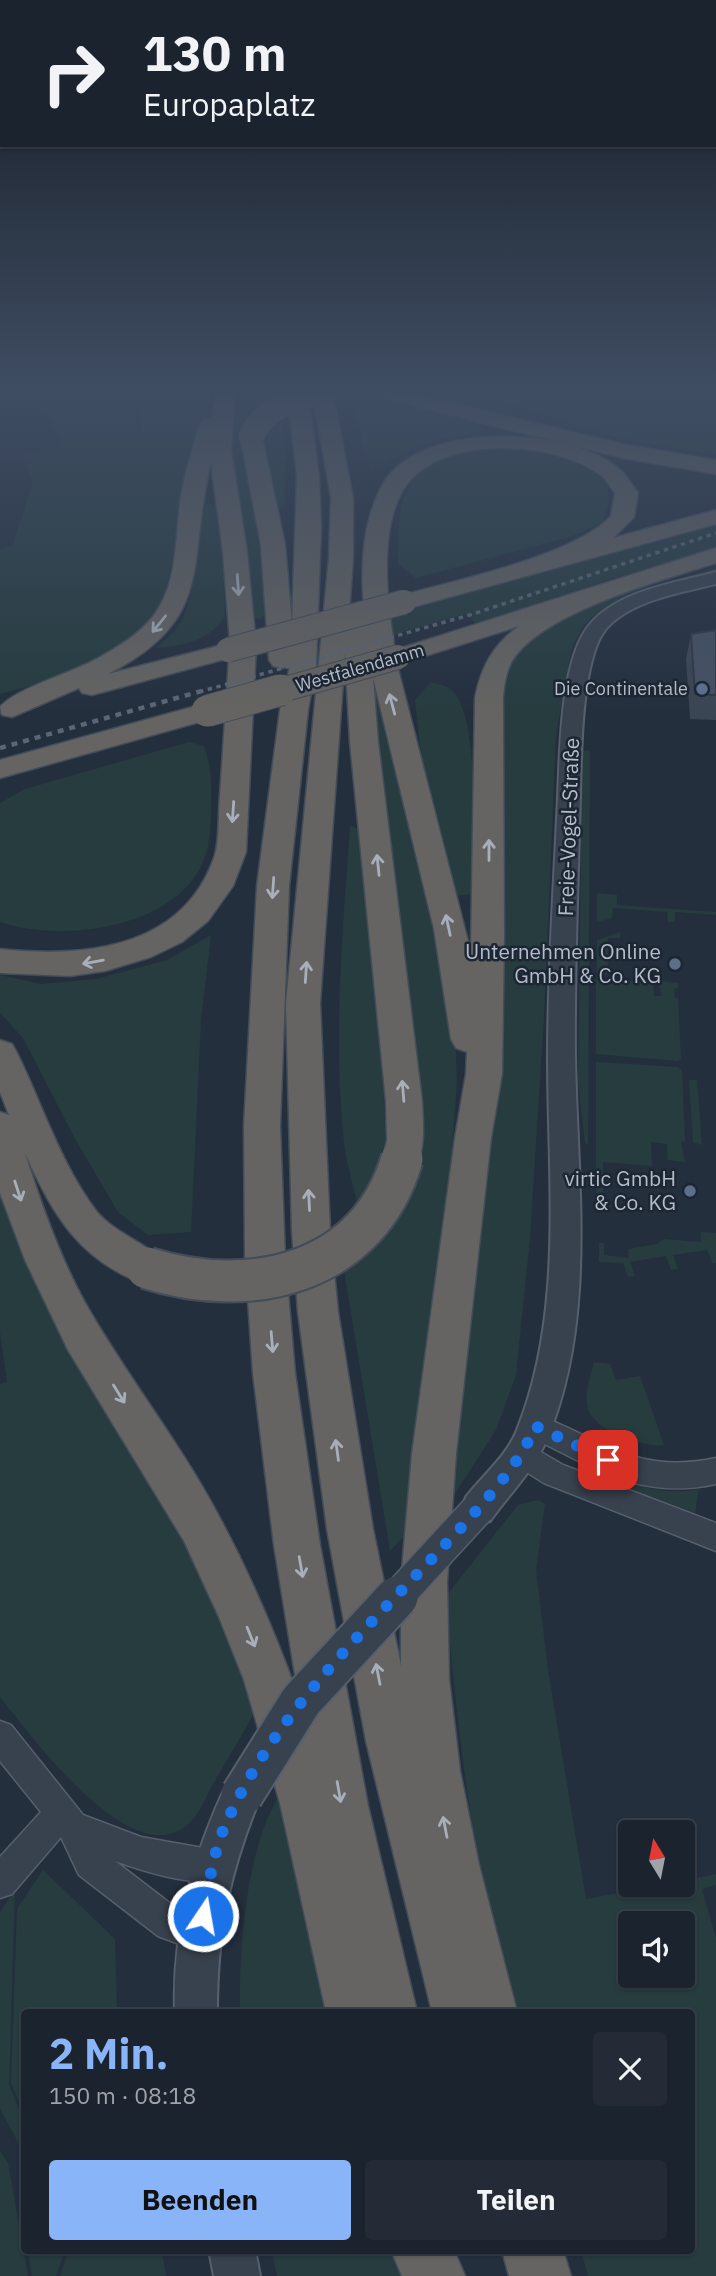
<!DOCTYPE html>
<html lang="de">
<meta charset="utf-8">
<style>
:root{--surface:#1b232e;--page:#242b36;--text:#f1f3f6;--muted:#a0a4aa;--line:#39404a;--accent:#8ab4f8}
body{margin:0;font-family:"IBM Plex Sans",sans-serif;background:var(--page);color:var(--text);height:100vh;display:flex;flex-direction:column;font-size:26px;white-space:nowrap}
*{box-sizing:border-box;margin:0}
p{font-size:23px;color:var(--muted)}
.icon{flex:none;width:38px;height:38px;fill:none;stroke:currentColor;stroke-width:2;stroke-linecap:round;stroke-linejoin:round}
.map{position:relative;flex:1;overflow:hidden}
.side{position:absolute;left:21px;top:2009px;width:674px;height:245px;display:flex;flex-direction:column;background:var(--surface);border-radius:7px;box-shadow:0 2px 5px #0004,0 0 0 2px var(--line)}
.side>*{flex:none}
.guide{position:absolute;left:0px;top:0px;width:718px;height:147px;box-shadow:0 2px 5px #0004,0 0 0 2px var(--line);background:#1b232e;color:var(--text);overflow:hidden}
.needle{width:46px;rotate:350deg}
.fabs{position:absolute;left:618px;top:1820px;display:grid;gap:14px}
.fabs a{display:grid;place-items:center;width:77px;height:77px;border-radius:7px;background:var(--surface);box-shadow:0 2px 5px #0004,0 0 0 2px var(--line);font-size:35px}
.pin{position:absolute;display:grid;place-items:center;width:60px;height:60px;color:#fff;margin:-30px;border-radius:14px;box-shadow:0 4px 10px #0006}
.me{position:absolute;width:77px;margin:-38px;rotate:12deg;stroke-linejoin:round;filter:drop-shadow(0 0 5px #0008)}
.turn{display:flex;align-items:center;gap:24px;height:147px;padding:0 28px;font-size:32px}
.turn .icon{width:91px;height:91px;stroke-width:2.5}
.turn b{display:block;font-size:49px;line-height:60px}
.round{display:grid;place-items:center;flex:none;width:74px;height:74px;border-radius:7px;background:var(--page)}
.overview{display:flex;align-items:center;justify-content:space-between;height:119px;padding:0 28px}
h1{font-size:42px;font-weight:700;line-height:52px;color:var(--accent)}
.primary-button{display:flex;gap:14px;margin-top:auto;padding:14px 28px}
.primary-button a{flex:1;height:80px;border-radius:7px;background:var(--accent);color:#111;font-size:28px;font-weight:700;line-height:80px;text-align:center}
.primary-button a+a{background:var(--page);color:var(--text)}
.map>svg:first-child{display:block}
</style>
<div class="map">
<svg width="716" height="2276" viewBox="0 0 716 2276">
<rect width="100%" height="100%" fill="#242f3e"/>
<g fill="#263c3f" fill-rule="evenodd">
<path d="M37,394H135L137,434L142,433L137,394H212L178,519L172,565L163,601L152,620L134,638L75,674L0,694V549L13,544L33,482L22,455L62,444Z"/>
<path d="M240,394H279L257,410L281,420L285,445V507L279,508L268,459L267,436L242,437L262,546L269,611L260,619L253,618L230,431Z"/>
<path d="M489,394H553L584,398L610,394H716V454C638,447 561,424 489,394Z"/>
<path d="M372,398L402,402L475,421L486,432L435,440L371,469L364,450L354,400Z"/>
<path d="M523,449C555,455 581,462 607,482L609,502L602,523L573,536L416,578L398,564C398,548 398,531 400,515C408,450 472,451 523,449Z"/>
<path d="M207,503L218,506L221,520L225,617C210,640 183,646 156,648C163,641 174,633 179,625C200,591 192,540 207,503Z"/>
<path d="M716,524V548L604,581L477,624L465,614L389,636L386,620L392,613Z"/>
<path d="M716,568V571L625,598L592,617L583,626L572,647L556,735L544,1016L530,1238L516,1375L496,1430L447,1506C469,1317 500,1126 505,935C506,868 498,801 502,735C503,708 504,679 516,655C536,613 671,582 716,568Z"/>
<path d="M377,680L438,924L455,1033L457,1084L447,1211L407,1533L390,1551L344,1270C390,1232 413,1203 422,1143L368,683Z"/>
<path d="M431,682C437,684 447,686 451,690C482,714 472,853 472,894L455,896L423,775L415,700Z"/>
<path d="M189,742L204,746C211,766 212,783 211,804C211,822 211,844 203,862C174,929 61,943 0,922V803L25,789Z"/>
<path d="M590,750L588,1144L585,1143L578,1082L582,763V751Z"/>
<path d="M350,825L358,829L361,846L382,1050L385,1129V1156L358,1207C354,1188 348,1169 345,1150C332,1043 343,932 350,825Z"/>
<path d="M597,893L617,895V905L716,912V915L675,912V922H668L667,912L613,908L612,918L597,922Z"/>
<path d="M620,932V938H608V970L616,971V975L597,974V940Z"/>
<path d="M211,935L201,1020L191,1232L148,1235L118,1212L74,1137L23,1038L0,1013V975L41,984L96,979L167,960Z"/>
<path d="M639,973L647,974V981H653L654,996H662L658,981L678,983V988L674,989L675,998H678L681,1059L678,1061L596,1054V979L639,982Z"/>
<path d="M596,1062L678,1067L682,1070L685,1141L681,1142L685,1162L668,1160L667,1144L651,1142L652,1166L603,1162V1199L597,1198L596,1187Z"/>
<path d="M689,1080H697L702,1145L693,1142Z"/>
<path d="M0,1171L179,1517L260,1703C244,1731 228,1759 212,1786C206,1797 201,1810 193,1819C138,1884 31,1735 0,1697V1384L7,1382L0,1332Z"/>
<path d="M701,1232L716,1233V1263L713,1264L707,1250L673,1255L678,1269L671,1270L666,1256L630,1262L635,1276L628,1277L623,1263L599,1262V1243H604V1255L629,1258L628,1249L657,1244L664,1239L701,1242Z"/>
<path d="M594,1362L610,1364L616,1380L640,1376L664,1445C643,1448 590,1430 587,1405C585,1392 591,1375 594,1362Z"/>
<path d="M591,1467C625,1482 661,1497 699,1489L694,1520L588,1475Z"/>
<path d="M538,1500L545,1504L536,1570L548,1669L586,1899L662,1885H682L683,1881L716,1874V1885L702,1889L716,1938V2276H588L581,2251L691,2250V2012H513C475,1877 457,1736 446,1596L518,1505ZM630,1923H682V1976H630Z"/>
<path d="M284,1786L339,2012H240C239,1955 244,1885 263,1830C268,1815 277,1800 284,1786Z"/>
<path d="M43,1870L115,1939L117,2012H24V2113L11,2083L17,1909Z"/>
<path d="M15,1890L9,2085L24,2121V2227L20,2200L21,2148L0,2108V1912Z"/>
<path d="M0,2151L8,2163L28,2276H0Z"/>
<path d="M69,2250L162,2251L166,2276H60Z"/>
<path d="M28,2251H65L56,2276H32Z"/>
<path d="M272,2251H400L406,2276H277Z"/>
</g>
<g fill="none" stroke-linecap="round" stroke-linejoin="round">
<g stroke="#565f6c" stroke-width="3">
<g id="minor">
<path d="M535,1414C604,1440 636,1475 716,1458V1484C639,1501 592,1466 526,1435L522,1426L526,1417Z"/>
<path d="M522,1441L563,1465L716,1523V1551L544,1483L512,1463L508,1454L512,1445Z"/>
<path d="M0,1721L11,1725L83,1815L141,1837L214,1850L226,1854L230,1866L226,1878C198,1889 143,1871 115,1861L180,1911L212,1923L217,1935L212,1947L200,1952L158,1936L79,1875L61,1837L12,1894L0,1898V1857L41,1812L0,1761Z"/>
</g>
</g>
<g stroke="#565f6c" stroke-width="4">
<g id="tertiary">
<path d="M716,572V584C681,593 630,600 605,630C581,662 581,756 580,796C578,883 574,969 575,1056C577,1181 597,1320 547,1439C534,1470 510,1493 490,1521L478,1525L466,1521L461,1509L466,1497C482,1476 507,1456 517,1430C564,1313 548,1181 548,1058C548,971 554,885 558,798C560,753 560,659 590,624C620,590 675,583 716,572Z"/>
<path d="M242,1776L256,1781L261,1795C230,1871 217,1929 217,2012H175C172,1931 193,1854 228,1781Z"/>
<path d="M209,2250H255L260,2276H214Z"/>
</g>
</g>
<g stroke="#434c59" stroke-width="3">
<g id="trunk">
<path d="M216,394L235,396L231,448L247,552L256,646L246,852L233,886L208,921L182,942L151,957L105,971L70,976L0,973V949C84,958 184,949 215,855C220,837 218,815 220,796C223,750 226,704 229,658L92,695L82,693L79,688L12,717L2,715L0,707C16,688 75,672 100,657C120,646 141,633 154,615C181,580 174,526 183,486C187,465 194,444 200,424L204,420L212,418ZM211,462L223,552L230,643L108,674C218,618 186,561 211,462Z"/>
<path d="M288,394H308L319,477L321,527L316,666L308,710L289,886L280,1126L285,1257L295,1373L320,1545L368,1806L417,2012H326L280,1803L244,1680L219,1617L184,1541L68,1350L25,1260L0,1193V1112L9,1115L0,1092V1040L12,1044L17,1053C43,1106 61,1165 97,1212C116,1235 156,1246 167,1268L161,1280L147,1285C79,1261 53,1215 25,1153C41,1204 59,1255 84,1301C120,1365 165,1423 202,1486C241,1553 273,1626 299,1699L274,1545L253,1373L245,1257L244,1126L257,886L280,710L290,666L282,668L273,666L269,660L261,545L240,436L243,431H259L262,436L285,545L292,625L297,477Z"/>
<path d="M313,394H333L353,498V558L348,626L357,623L365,625C361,578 359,527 383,484C419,421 568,426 618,468C626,474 632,485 638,493L634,517L613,538L716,510V524L413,607L404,610L395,607L391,602L395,597C449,582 575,556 611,516L615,493C611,488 607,481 602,476C556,440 441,434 405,487C378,527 387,604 395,650L716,548V563C663,580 542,612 512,661C506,672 504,686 503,698L504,936L502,1074L491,1138L456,1454L447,1581L449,1679L460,1771L479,1865L517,2012H432L366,1741L327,1529L298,1312L292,1231L286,1003L329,558L331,498ZM519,626C493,645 481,667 475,698L471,953L397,665ZM345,653L350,742L386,1101L387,1140L383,1159L389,1169L402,1174L415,1169C426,1148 423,1124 422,1101L378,742L373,677L434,929L451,1039L456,1048L467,1052L466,1074L455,1138L412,1454L401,1581V1666L373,1529L338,1312L330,1231L320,1003Z"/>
<path d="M380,394H414L622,444L716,460V474L622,458L383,398Z"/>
<path d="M207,703L217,705L221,711L217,717L0,778V760Z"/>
<path d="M391,2250H454L465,2276H402Z"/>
<path d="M502,2250H563L571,2276H509Z"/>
</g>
</g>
<use href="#minor" fill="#38414e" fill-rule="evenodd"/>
<use href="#tertiary" fill="#38414e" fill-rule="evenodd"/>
<use href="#trunk" fill="#656462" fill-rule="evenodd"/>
<path stroke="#5a6575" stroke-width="3.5" stroke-dasharray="4.5 4.5" stroke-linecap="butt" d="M199,692L473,614L716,533"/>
<path stroke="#5a6575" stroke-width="4.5" stroke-dasharray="6 6" stroke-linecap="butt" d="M0,748L205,690"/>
<g stroke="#565f6c" stroke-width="35" stroke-linecap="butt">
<path id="tertiary-bridge-far1" d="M396,1598L478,1509"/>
</g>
<g stroke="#565f6c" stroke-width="45" stroke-linecap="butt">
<path id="tertiary-bridge" d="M242,1795L301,1701L397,1597"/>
</g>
<g stroke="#434c59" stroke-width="26" stroke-linecap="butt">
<g id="trunk-bridge-far2">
<path d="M251,436C265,409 289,399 318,394"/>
<path d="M228,650L404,602"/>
<path d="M275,692L398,657"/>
</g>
</g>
<g stroke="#434c59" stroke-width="33" stroke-linecap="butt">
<path id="trunk-bridge-far1" d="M207,711L281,690"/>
</g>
<g stroke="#434c59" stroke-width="45" stroke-linecap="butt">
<path id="trunk-bridge" d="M147,1268C251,1301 368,1274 402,1159"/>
</g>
<use href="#tertiary-bridge-far1" stroke="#38414e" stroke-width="32"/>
<use href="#tertiary-bridge" stroke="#38414e" stroke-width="41"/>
<use href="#trunk-bridge-far2" stroke="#656462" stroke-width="24"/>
<use href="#trunk-bridge-far1" stroke="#656462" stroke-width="31"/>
<use href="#trunk-bridge" stroke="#656462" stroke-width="41"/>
</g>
<path fill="#3b4654" d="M716,630V720L690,719L686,659L691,634Z"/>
<path fill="#455162" stroke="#303945" stroke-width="2" d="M716,630V695L695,694L691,634Z"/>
<defs><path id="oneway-shaft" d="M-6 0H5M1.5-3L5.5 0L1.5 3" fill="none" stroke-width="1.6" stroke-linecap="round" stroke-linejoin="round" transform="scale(1.75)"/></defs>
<g stroke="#a8afba">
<use href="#oneway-shaft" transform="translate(238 585) rotate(86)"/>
<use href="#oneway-shaft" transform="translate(159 624) rotate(129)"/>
<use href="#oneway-shaft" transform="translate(392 704) rotate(-105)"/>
<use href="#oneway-shaft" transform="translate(233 812) rotate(94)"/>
<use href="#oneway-shaft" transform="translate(489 850) rotate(-90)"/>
<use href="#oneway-shaft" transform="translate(378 865) rotate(-96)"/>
<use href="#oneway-shaft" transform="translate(273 888) rotate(94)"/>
<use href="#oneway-shaft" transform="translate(448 925) rotate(-102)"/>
<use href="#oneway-shaft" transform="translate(93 962) rotate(170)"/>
<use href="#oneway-shaft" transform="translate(306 972) rotate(-86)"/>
<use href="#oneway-shaft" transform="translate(403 1091) rotate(-95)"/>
<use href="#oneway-shaft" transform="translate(18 1191) rotate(72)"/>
<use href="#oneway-shaft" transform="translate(309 1200) rotate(-93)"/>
<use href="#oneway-shaft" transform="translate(272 1342) rotate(85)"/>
<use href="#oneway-shaft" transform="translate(119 1394) rotate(58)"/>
<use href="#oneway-shaft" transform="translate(337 1450) rotate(-98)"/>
<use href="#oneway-shaft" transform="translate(301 1567) rotate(80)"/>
<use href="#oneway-shaft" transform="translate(251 1637) rotate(68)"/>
<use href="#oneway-shaft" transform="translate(378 1674) rotate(-101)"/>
<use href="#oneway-shaft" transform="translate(339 1792) rotate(80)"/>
<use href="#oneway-shaft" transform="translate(445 1827) rotate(-101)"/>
</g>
<linearGradient id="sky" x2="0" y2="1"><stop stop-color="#141a22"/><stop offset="0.55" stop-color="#3f4d63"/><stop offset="1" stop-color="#3f4d63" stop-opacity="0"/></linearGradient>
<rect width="716" height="712" fill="url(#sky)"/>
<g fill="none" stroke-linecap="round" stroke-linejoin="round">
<path stroke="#1a73e8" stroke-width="12" stroke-dasharray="0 21.6" d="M203,1916C208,1888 213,1855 224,1828C272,1717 361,1634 442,1548C470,1518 522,1464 535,1426L608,1460"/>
</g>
<g fill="#5c6f8a" stroke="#1d2633" stroke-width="2.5">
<circle cx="702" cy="689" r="7"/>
<circle cx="675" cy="964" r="7"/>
<circle cx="690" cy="1191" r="7"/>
</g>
<g text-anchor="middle" stroke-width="5" stroke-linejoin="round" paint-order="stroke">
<g font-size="18" fill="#b4bcc9" stroke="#1d2633">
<text transform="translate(360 668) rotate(-16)" y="6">Westfalendamm</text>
</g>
<g font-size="18" fill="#b4bcc9" stroke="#1d2633" text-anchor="end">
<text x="688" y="695">Die Continentale</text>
</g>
<g font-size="21" fill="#b4bcc9" stroke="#1d2633">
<text transform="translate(569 827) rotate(-88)" y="7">Freie-Vogel-Straße</text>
</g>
<g font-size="21" fill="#b4bcc9" stroke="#1d2633" text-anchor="end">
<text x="661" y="959">Unternehmen Online<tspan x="661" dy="24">GmbH &amp; Co. KG</tspan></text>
<text x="676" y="1186">virtic GmbH<tspan x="676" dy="24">&amp; Co. KG</tspan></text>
</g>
</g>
</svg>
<div class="fabs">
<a><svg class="needle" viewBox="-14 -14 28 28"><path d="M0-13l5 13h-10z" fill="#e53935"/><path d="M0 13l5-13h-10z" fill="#a0a4aa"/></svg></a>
<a><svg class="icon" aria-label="sound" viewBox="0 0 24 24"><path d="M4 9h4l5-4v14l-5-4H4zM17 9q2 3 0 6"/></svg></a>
</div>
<div class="pin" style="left:608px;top:1460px;background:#d93025"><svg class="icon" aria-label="arrive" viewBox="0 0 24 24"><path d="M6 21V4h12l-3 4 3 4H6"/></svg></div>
<svg class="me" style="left:203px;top:1916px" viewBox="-20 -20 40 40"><circle r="17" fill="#1a73e8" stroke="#fff" stroke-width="3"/><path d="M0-11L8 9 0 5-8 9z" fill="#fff"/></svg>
<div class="guide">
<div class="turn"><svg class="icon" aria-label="right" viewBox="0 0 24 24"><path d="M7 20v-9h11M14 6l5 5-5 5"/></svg><div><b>130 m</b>Europaplatz</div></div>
</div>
<section class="side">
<div class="overview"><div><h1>2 Min.</h1><p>150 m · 08:18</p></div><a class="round"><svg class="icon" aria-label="close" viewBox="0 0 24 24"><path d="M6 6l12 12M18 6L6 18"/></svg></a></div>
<div class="primary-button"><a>Beenden</a><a>Teilen</a></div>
</section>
</div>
